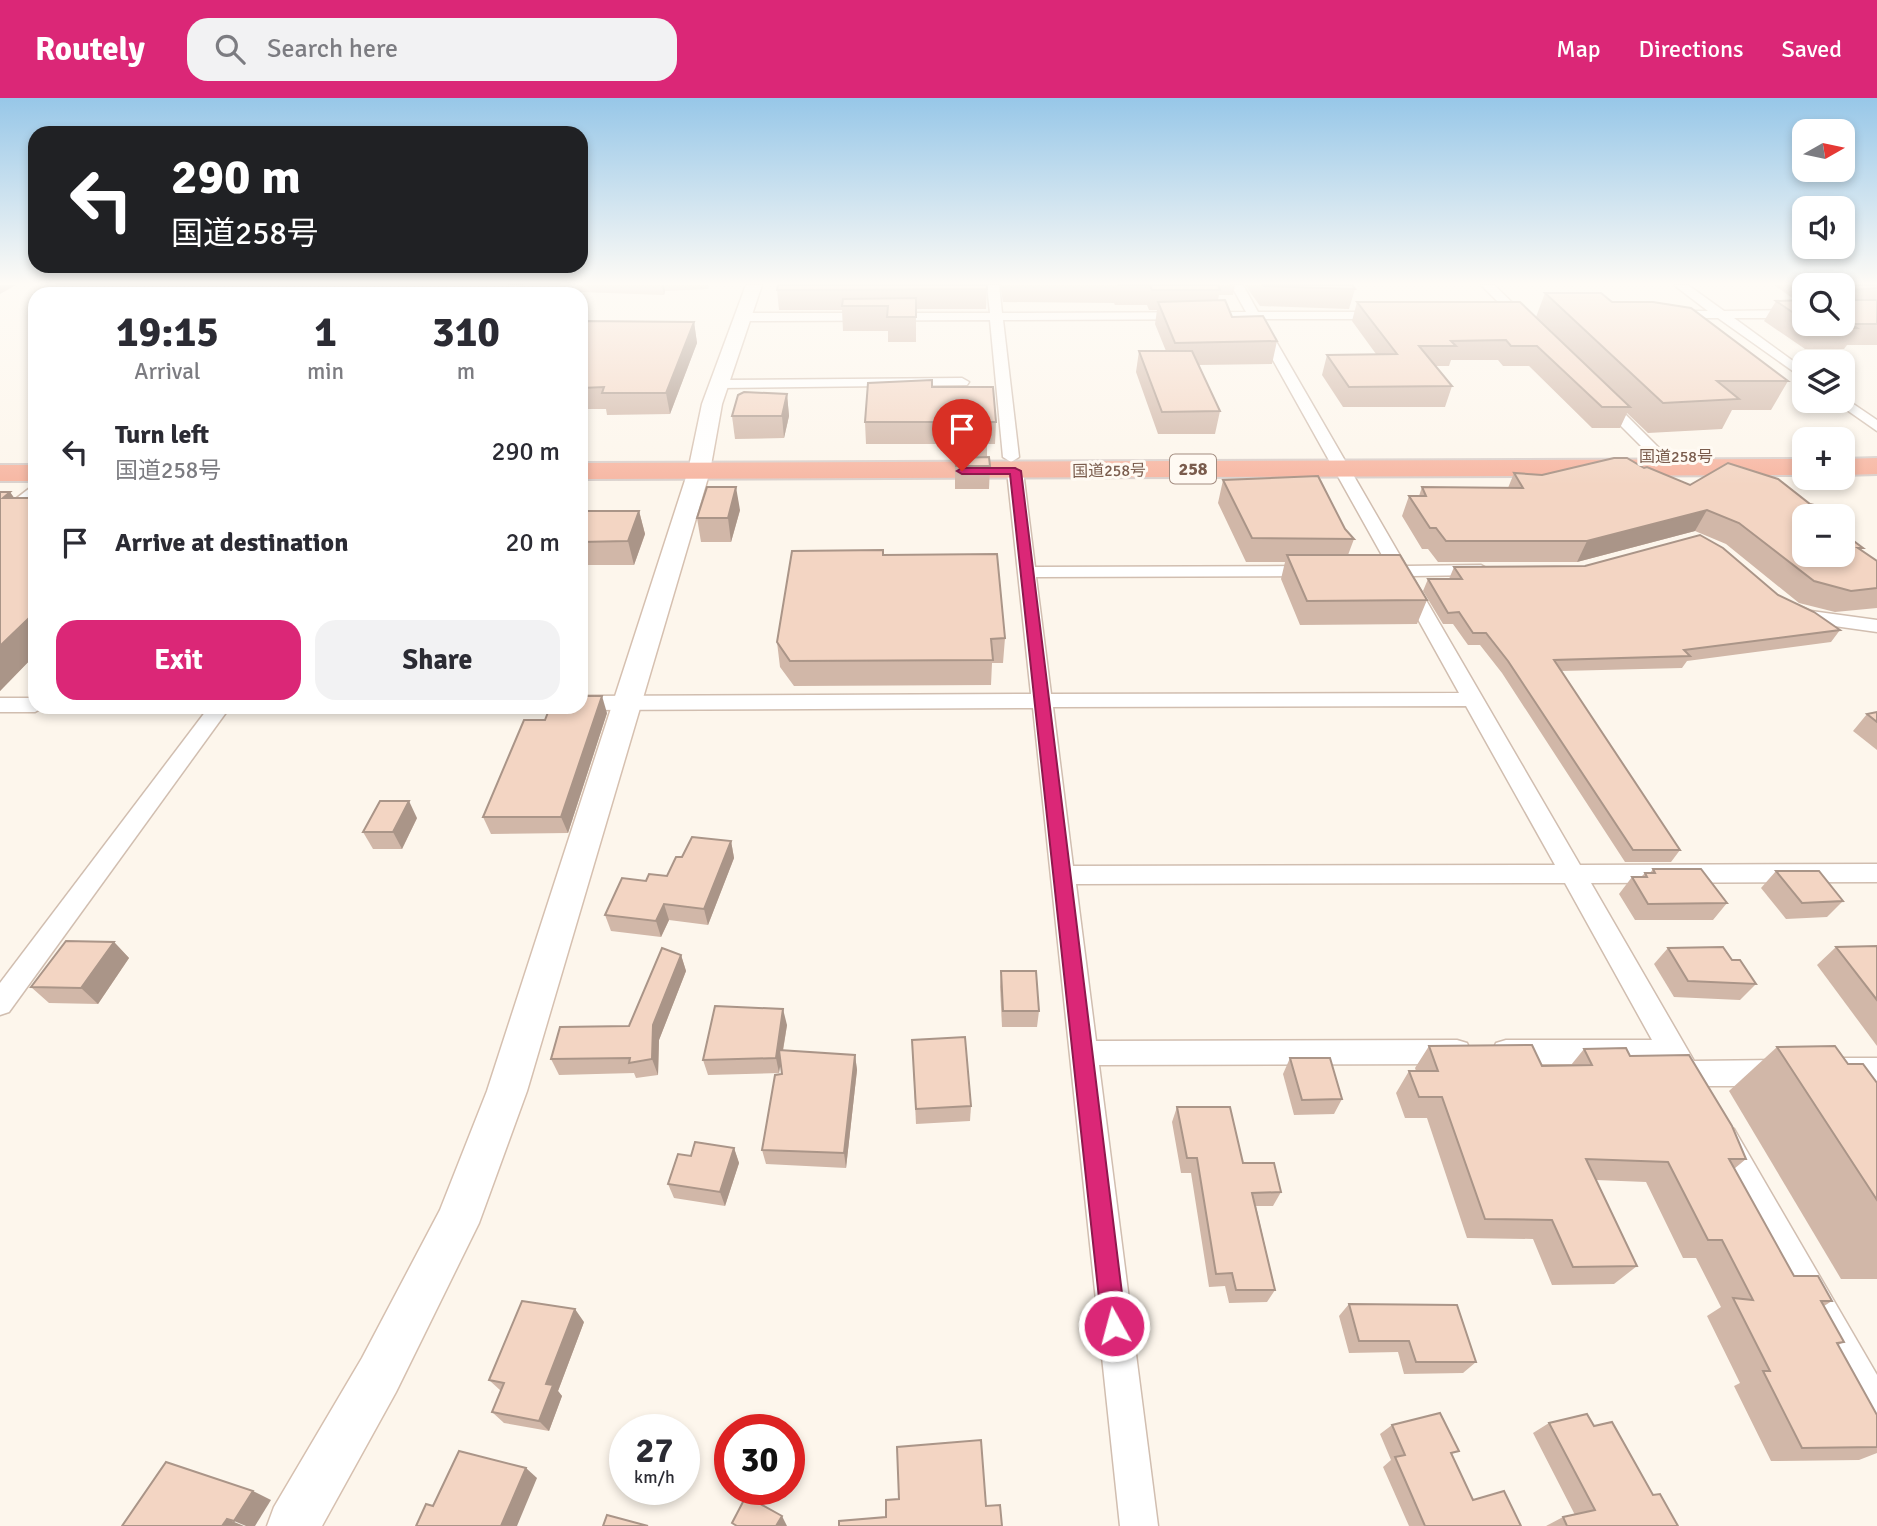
<!DOCTYPE html>
<meta charset="utf-8">
<style>
:root{--surface:#fff;--page:#f2f2f3;--text:#2b2b33;--muted:#7c7c81;--accent:#db2777}
body{margin:0;font-family:Signika,"Noto Sans JP",sans-serif;background:var(--page);color:var(--text);height:100vh;display:flex;flex-direction:column;font-size:26px;white-space:nowrap}
*{box-sizing:border-box;margin:0}
p{font-size:23px;color:var(--muted)}
.icon{flex:none;width:38px;height:38px;fill:none;stroke:currentColor;stroke-width:2;stroke-linecap:round;stroke-linejoin:round}
.map{position:relative;flex:1;overflow:hidden}
.sheet{position:absolute;left:28px;top:189px;width:560px;height:427px;display:flex;flex-direction:column;background:var(--surface);border-radius:21px;box-shadow:0 4px 10px #0003}
.sheet>*{flex:none}
.hud{position:absolute;left:28px;top:28px;width:560px;height:147px;border-radius:21px;box-shadow:0 4px 10px #0003;background:#202124;color:#fff;overflow:hidden}
.needle{width:46px;rotate:81deg}
.tools{position:absolute;left:1792px;top:21px;display:grid;gap:14px}
.tools a{display:grid;place-items:center;width:63px;height:63px;border-radius:14px;background:var(--surface);box-shadow:0 4px 10px #0003;font-size:35px}
.speed{position:absolute;left:609px;top:1316px;display:flex;gap:14px;font-size:35px;font-weight:700;text-align:center}
.speed>*{display:grid;place-content:center;width:91px;height:91px;border-radius:50%;background:var(--surface);box-shadow:0 4px 10px #0003;line-height:1}
.speed small{font-size:18px;font-weight:400}
.speed .limit{border:10px solid #d22;background:#fff;color:#111}
.pin{position:absolute;display:grid;place-items:center;width:60px;height:60px;color:#fff;margin:-72px -30px;border-radius:50% 50% 50% 0;rotate:-45deg;box-shadow:0 0 7px #0007}
.pin .icon{rotate:45deg}
.me{position:absolute;width:77px;margin:-38px;rotate:353deg;stroke-linejoin:round;filter:drop-shadow(0 0 5px #0008)}
.turn{display:flex;align-items:center;gap:24px;height:147px;padding:0 28px;font-size:32px}
.turn .icon{width:91px;height:91px;stroke-width:2.5}
.turn b{display:block;font-size:49px;line-height:60px}
.eta{display:flex;justify-content:space-evenly;align-items:center;height:119px;text-align:center}
.eta b{font-size:42px;font-weight:700;line-height:49px}
.primary-button{display:flex;gap:14px;margin-top:auto;padding:14px 28px}
.primary-button a{flex:1;height:80px;border-radius:21px;background:var(--accent);color:#fff;font-size:28px;font-weight:700;line-height:80px;text-align:center}
.primary-button a+a{background:var(--page);color:var(--text)}
ul{padding:0;list-style:none}
li{display:flex;align-items:center;gap:21px;height:91px;padding:0 28px}
li div{flex:1}
li b{display:block;font-size:26px}
li em{font-style:normal}
header{display:flex;align-items:center;gap:42px;box-sizing:border-box;height:98px;padding:0 35px;background:var(--accent);color:#fff}
header strong{font-size:33px}
nav{display:flex;gap:38px;margin-inline-start:auto;font-size:24px}
.search{width:490px;height:63px;background:var(--page);display:flex;align-items:center;gap:18px;box-sizing:border-box;padding:0 24px;border-radius:21px;color:var(--muted);font-size:26px}
.map>svg:first-child{display:block}
</style>
<header>
<strong>Routely</strong>
<div class="search"><svg class="icon" aria-label="search" viewBox="0 0 24 24"><circle cx="10" cy="10" r="6"/><path d="M15 15l6 6"/></svg>Search here</div>
<nav><a>Map</a><a>Directions</a><a>Saved</a></nav>
</header>
<div class="map">
<svg width="1877" height="1428" viewBox="0 0 1877 1428">
<rect width="100%" height="100%" fill="#fdf6ec"/>
<g fill="none" stroke-linecap="round" stroke-linejoin="round">
<g stroke="#d1beb0" stroke-width="3">
<g id="street">
<path d="M510,187H522L515,196H503Z"/>
<path d="M987,187H999L1002,215L1246,214L1231,187H1243L1258,214H1389L1391,217L1385,221H1263L1406,468L1481,467L1490,472L1481,477L1412,478L1580,767L1877,766V784L1591,785L1694,963L1779,962L1789,966L1793,975L1789,984L1779,988H1703L1701,993L1691,997L1681,993L1666,966H1506L1496,963L1492,954L1496,945L1506,942H1652L1565,785L1076,786L1096,943L1457,942L1467,945L1471,954L1467,963L1457,966L1099,967L1158,1428H1120L1033,610L581,612L573,609H581V598L1031,596L1007,373L1015,368L1023,373L1035,469L1313,468L1322,473L1313,478L1036,479L1051,596L1459,595L1394,478L1384,477L1381,473L1388,468L1250,221L1003,222L1019,359L1011,364L1003,359L990,222L744,223L738,219L744,215H990ZM1466,608L1555,767L1073,768L1053,609Z"/>
<path d="M1481,187H1494L1530,222V228H1522Z"/>
<path d="M1674,187H1688L1724,213L1804,212V220H1734L1804,271V281L1718,220H1667L1665,217L1671,213H1708Z"/>
<path d="M962,280L969,284L967,287L720,290L713,286L720,282Z"/>
<path d="M1602,297L1607,298L1664,355V361H1654L1597,304L1595,301Z"/>
<path d="M1843,299L1877,322V333L1834,303H1843Z"/>
<path d="M35,386V399L0,426V413Z"/>
<path d="M1795,506L1811,513L1877,522V534L1806,524L1786,512Z"/>
<path d="M0,600H35V609H44L35,614H0Z"/>
<path d="M209,609H230L9,914L0,917V885Z"/>
<path d="M1838,960H1877V986H1838L1828,982L1824,973L1828,964Z"/>
<path d="M1724,1027L1734,1031L1877,1277V1329L1864,1324L1714,1051L1709,1041L1714,1031Z"/>
</g>
</g>
<g stroke="#d6c0b0" stroke-width="3">
<path id="secondary" d="M746,187H762L722,306L710,373L527,993L479,1125L396,1294L322,1428H267L274,1409L362,1260L440,1112L487,993L688,373L702,306Z"/>
</g>
<g stroke="#dad1cd" stroke-width="4">
<g id="highway">
<path d="M1877,360V376L1843,377V361Z"/>
<path d="M1804,361V377L581,381V365Z"/>
<rect x="0" y="367" width="35" height="16"/>
</g>
</g>
<use href="#street" fill="#fff" fill-rule="evenodd"/>
<use href="#secondary" fill="#fff" fill-rule="evenodd"/>
<use href="#highway" fill="#f7b7a3" fill-rule="evenodd"/>
</g>
<g fill="#d1b7a8" fill-rule="evenodd">
<path d="M577,187H709L708,191L665,193L664,197L579,194Z"/>
<path d="M987,187L986,211H916V244H888V233H843L842,212H779L777,192Z"/>
<path d="M1000,187H1235L1233,197H1219L1218,202L1232,219L1277,243L1272,266L1199,267L1220,313L1215,336H1158L1136,274L1139,253H1166L1155,226L1157,212H1149L1147,207H1115L1114,205L1003,204Z"/>
<path d="M1245,187H1352L1355,191L1349,211L1260,208Z"/>
<path d="M1774,187H1877V247H1847L1844,251H1805L1764,223L1776,203L1795,202ZM1804,187H1843V226H1804Z"/>
<path d="M1545,195L1612,204L1788,283L1771,312H1732L1722,331L1648,335L1627,315L1620,330H1592L1529,268H1503L1498,262H1451L1449,268H1435L1452,288L1445,309H1343L1322,277L1327,257L1376,256L1352,223L1357,204L1536,219Z"/>
<path d="M581,223L694,224L697,245L670,316L607,317L606,311H581Z"/>
<path d="M932,289L996,324L995,346H987V359L990,368L989,391H955V361H954L953,346H866L865,324Z"/>
<path d="M787,296L789,318L784,340L735,341L732,318Z"/>
<path d="M1644,370L1843,457V426L1850,431L1846,437L1863,450L1861,452L1877,463V510L1835,514L1799,505L1726,446L1695,433L1577,464H1438L1428,451H1422L1402,418L1409,398H1419L1422,389L1508,390L1514,375L1542,377Z"/>
<path d="M1223,382L1345,431L1354,441L1348,457L1427,502L1417,526L1300,527L1281,481L1285,464H1246L1218,405Z"/>
<path d="M10,394L14,400H35V557L0,593Z"/>
<path d="M740,412L731,444H701L697,420Z"/>
<path d="M639,413L645,436L634,467H581V423Z"/>
<path d="M883,457L1005,540L1003,565H992L991,587L794,588L780,569L777,544Z"/>
<path d="M1454,469L1778,497L1840,532L1831,544L1687,563L1682,570L1561,573L1680,752L1671,764H1625L1502,575L1480,547H1468L1453,526H1443L1423,493L1428,481H1449Z"/>
<path d="M1877,614V652L1853,633L1867,616Z"/>
<path d="M607,615L568,735L491,736L483,719L545,622Z"/>
<path d="M417,720L402,751H373L363,734Z"/>
<path d="M731,743L734,760L708,827L669,822L661,839L611,833L605,817L646,783L667,778L682,759Z"/>
<path d="M1653,771L1727,805L1713,822H1635L1619,796L1632,779H1641L1645,775H1650Z"/>
<path d="M1776,773L1843,803L1827,819L1786,821L1761,790Z"/>
<path d="M114,844L129,860L98,906L49,905L31,889Z"/>
<path d="M1877,848V948L1817,867L1836,849Z"/>
<path d="M1668,850L1732,862L1756,886L1740,902L1674,899L1654,866Z"/>
<path d="M681,857L686,873L659,942L658,977L636,980L634,975L559,977L551,961L629,928Z"/>
<path d="M1001,873L1039,913L1037,929H1002L1000,889Z"/>
<path d="M787,927L783,953L855,957L857,972L846,1070L766,1066L762,1052L782,976L780,965L779,975L708,977L703,962Z"/>
<path d="M912,942L971,1008L970,1023L916,1026Z"/>
<path d="M1429,948L1542,968L1571,967L1584,951L1630,958L1746,1061L1734,1071L1794,1178L1832,1203L1824,1208L1844,1244L1838,1247L1877,1317V1355L1859,1362L1771,1363L1734,1288L1740,1285L1707,1218L1721,1209L1696,1160H1683L1646,1084L1596,1082L1637,1168L1614,1186L1552,1187L1533,1141L1467,1140L1427,1020H1405L1396,995L1409,973H1416L1415,970Z"/>
<path d="M1777,949L1848,966L1877,985V1181H1841L1729,993Z"/>
<path d="M1290,960L1342,1001L1334,1016L1294,1017L1283,976Z"/>
<path d="M1177,1009L1243,1065L1281,1094L1273,1108H1256L1275,1192L1267,1204L1229,1205L1225,1188L1209,1189L1191,1075H1181L1172,1024Z"/>
<path d="M734,1050L739,1065L725,1108L674,1100L668,1086L691,1058Z"/>
<path d="M1349,1206L1476,1264L1463,1275L1404,1276L1398,1254L1349,1255L1339,1218Z"/>
<path d="M584,1224L558,1293L562,1298L549,1333L504,1325L492,1314L501,1293L489,1282Z"/>
<path d="M1549,1325L1594,1328L1678,1428H1546L1563,1419L1575,1417L1533,1335Z"/>
<path d="M1392,1327L1452,1358L1473,1402L1521,1428H1409L1383,1369L1391,1362L1380,1336Z"/>
</g>
<g fill="#aa9588">
<path d="M0,187H16L0,196Z"/>
<path d="M662,187H664L665,193L664,197Z"/>
<path d="M694,224L697,245L670,316L666,295Z"/>
<path d="M787,296L789,318L784,340L782,318Z"/>
<path d="M736,389L740,412L731,444L728,420Z"/>
<path d="M10,394L26,417L3,400Z"/>
<path d="M1707,412L1695,433L1577,464L1587,443Z"/>
<path d="M639,413L645,436L634,467L628,443Z"/>
<path d="M29,520L35,529V557L0,593V548Z"/>
<path d="M602,598L607,615L568,735L561,719Z"/>
<path d="M409,703L417,720L402,751L393,734Z"/>
<path d="M731,743L734,760L708,827L704,811Z"/>
<path d="M664,806L669,822L661,839L656,823Z"/>
<path d="M114,844L129,860L98,906L81,890Z"/>
<path d="M681,857L686,873L659,942L658,977L652,961L653,927Z"/>
<path d="M783,911L787,927L779,975L776,960Z"/>
<path d="M855,957L857,972L846,1070L844,1055Z"/>
<path d="M734,1050L739,1065L725,1108L720,1094Z"/>
<path d="M575,1211L584,1224L558,1293L562,1298L549,1333L539,1323L546,1286Z"/>
<path d="M526,1370L537,1380L517,1428H501Z"/>
<path d="M253,1393L271,1402L255,1428H246L234,1423Z"/>
<path d="M782,1418L787,1428H776Z"/>
<path d="M227,1421L244,1428H222Z"/>
</g>
<g fill="#f3d5c3" stroke="#aa9588" stroke-width="2">
<path d="M778,187H987V191L777,192Z"/>
<path d="M1117,187H1218L1220,192H1152L1150,187Z"/>
<path d="M1263,187H1352L1355,191L1264,188Z"/>
<path d="M1813,187H1877V190L1852,192L1855,202H1877V226H1851L1857,230H1817L1811,226H1843V187Z"/>
<path d="M1545,195H1601L1612,204H1653L1691,210L1788,283H1717L1739,301L1663,305Z"/>
<path d="M916,200V219H887L888,208H842L843,201Z"/>
<path d="M1225,202L1232,219L1263,218L1277,243L1175,245L1158,204Z"/>
<path d="M1804,202V222L1776,203Z"/>
<path d="M1357,204H1520L1630,309H1602L1537,248H1511L1506,242L1451,243L1456,248H1419L1452,288L1349,289L1327,257L1397,256Z"/>
<path d="M581,223L694,224L666,295H602L604,289L581,290Z"/>
<path d="M1139,253H1192L1220,313L1162,314Z"/>
<path d="M932,282V289H993L996,324H986L987,339H954L953,324H865L868,285Z"/>
<path d="M744,294L787,296L782,318H732L738,297Z"/>
<path d="M989,359L990,368H956L955,360Z"/>
<path d="M1614,360H1627L1644,370L1647,369L1690,387L1728,365L1778,381L1810,406L1818,408L1833,418H1804V457H1843V435L1863,450H1858L1877,463V490L1851,493L1814,483L1739,425L1707,412L1587,443H1446L1436,430H1430L1409,398H1426L1422,389L1523,390L1514,375L1542,377Z"/>
<path d="M1318,378L1345,431L1354,441L1252,440L1223,382Z"/>
<path d="M707,389H736L728,420H697Z"/>
<path d="M0,394H10L3,400H35V520H29L0,548Z"/>
<path d="M585,413H639L628,443L581,444V423Z"/>
<path d="M1843,426L1850,431L1843,432Z"/>
<path d="M1700,437L1723,450L1778,497L1814,514L1840,532L1684,552L1690,558L1554,562L1680,752H1633L1508,563L1486,535H1473L1459,514L1448,515L1428,481H1462L1454,469L1585,468Z"/>
<path d="M883,452V457L997,456L1005,540L991,541L993,562L790,563L777,544L792,453Z"/>
<path d="M1287,457H1400L1427,502L1307,503Z"/>
<path d="M581,598H602L561,719H483L524,622H545L550,609H581Z"/>
<path d="M1877,614V624L1867,616Z"/>
<path d="M380,703H409L393,734H363Z"/>
<path d="M692,739L731,743L704,811L664,806L656,823L605,817L622,780L646,783L649,776L667,778L676,759H682Z"/>
<path d="M1653,771H1701L1727,805L1648,806L1632,779H1647L1645,775H1655Z"/>
<path d="M1776,773H1819L1843,803L1802,805Z"/>
<path d="M66,843L114,844L81,890L31,889Z"/>
<path d="M1877,848V902L1836,849Z"/>
<path d="M1723,849L1732,862H1740L1756,886L1688,883L1668,850Z"/>
<path d="M662,850L681,857L653,927L652,961L629,965L630,960L551,961L560,929L629,928Z"/>
<path d="M1001,873H1036L1039,913H1003Z"/>
<path d="M715,908L783,911L776,960L703,962Z"/>
<path d="M965,939L971,1008L916,1011L912,942Z"/>
<path d="M1532,947L1542,968L1592,967L1584,951L1626,950L1630,958L1689,957L1732,1028L1746,1061H1729L1794,1178H1818L1832,1203H1821L1844,1244L1837,1245L1877,1317V1349L1802,1350L1763,1273H1770L1733,1200L1753,1202L1722,1142H1708L1668,1064L1586,1061L1637,1168L1573,1169L1552,1122L1485,1121L1442,999H1419L1409,973H1438L1429,948Z"/>
<path d="M1835,948L1848,966H1863L1877,985V1102L1777,949Z"/>
<path d="M779,952L855,957L844,1055L762,1052L775,977L782,976Z"/>
<path d="M1290,960H1330L1342,1001L1302,1002Z"/>
<path d="M1177,1009H1230L1243,1065H1274L1281,1094L1252,1095L1275,1192H1236L1232,1175L1216,1176L1197,1060H1187Z"/>
<path d="M695,1044L734,1050L720,1094L668,1086L678,1056L691,1058Z"/>
<path d="M522,1203L575,1211L546,1286L553,1287L539,1323L492,1314L504,1285L489,1282Z"/>
<path d="M1349,1206L1457,1207L1476,1264H1416L1409,1243H1359Z"/>
<path d="M1440,1315L1459,1353L1451,1355L1473,1402L1504,1393L1521,1428H1425L1395,1359L1405,1357L1392,1327Z"/>
<path d="M1587,1316L1594,1328L1612,1324L1653,1397L1660,1396L1678,1428H1567L1563,1419L1595,1412L1549,1325Z"/>
<path d="M981,1342L986,1408L1000,1407L1002,1428H839V1423L886,1419V1402L899,1401L897,1349Z"/>
<path d="M459,1353L526,1370L501,1428H416L426,1406L433,1408Z"/>
<path d="M166,1364L253,1393L234,1423L227,1421L222,1428H122Z"/>
<path d="M746,1398L782,1418L776,1428H737L732,1425Z"/>
<path d="M607,1417L648,1428H603Z"/>
</g>
<linearGradient id="sky" x2="0" y2="1"><stop stop-color="#97c7e8"/><stop offset="0.48" stop-color="#fefbf6"/><stop offset="1" stop-color="#fefbf6" stop-opacity="0"/></linearGradient>
<rect width="1877" height="387" fill="url(#sky)"/>
<path fill="#db2777" stroke="#8e194d" stroke-width="2" d="M1015,370L1021,373L1126,1228L1123,1236L1114,1240L1106,1236L1102,1228L1010,376H962L957,373L962,370Z"/>
<g text-anchor="middle" stroke-width="6" stroke-linejoin="round" paint-order="stroke">
<g font-size="16" fill="#7a5c4d" stroke="#fffaf3">
<text x="1676" y="364">国道258号</text>
<text transform="translate(1109 372) rotate(-1)" y="6">国道258号</text>
</g>
<rect fill="#fffaf3" stroke="#a28b7f" stroke-width="2" x="1170" y="356.5" width="46" height="29" rx="5"/>
<g font-size="18" font-weight="bold" fill="#7a5c4d">
<text x="1193" y="377">258</text>
</g>
</g>
</svg>
<div class="tools">
<a><svg class="needle" viewBox="-14 -14 28 28"><path d="M0-13l5 13h-10z" fill="#e53935"/><path d="M0 13l5-13h-10z" fill="#7c7c81"/></svg></a>
<a><svg class="icon" aria-label="sound" viewBox="0 0 24 24"><path d="M4 9h4l5-4v14l-5-4H4zM17 9q2 3 0 6"/></svg></a>
<a><svg class="icon" aria-label="search" viewBox="0 0 24 24"><circle cx="10" cy="10" r="6"/><path d="M15 15l6 6"/></svg></a>
<a><svg class="icon" aria-label="layers" viewBox="0 0 24 24"><path d="M12 4l9 5-9 5-9-5zM3 14l9 5 9-5"/></svg></a>
<a>+</a>
<a>−</a>
</div>
<div class="speed"><div>27<small>km/h</small></div><div class="limit">30</div></div>
<div class="pin" style="left:962px;top:373px;background:#d93025"><svg class="icon" aria-label="arrive" viewBox="0 0 24 24"><path d="M6 21V4h12l-3 4 3 4H6"/></svg></div>
<svg class="me" style="left:1114px;top:1228px" viewBox="-20 -20 40 40"><circle r="17" fill="#db2777" stroke="#fff" stroke-width="3"/><path d="M0-11L8 9 0 5-8 9z" fill="#fff"/></svg>
<div class="hud">
<div class="turn"><svg class="icon" aria-label="left" viewBox="0 0 24 24"><path d="M17 20v-9H6M10 6l-5 5 5 5"/></svg><div><b>290 m</b>国道258号</div></div>
</div>
<section class="sheet">
<div class="eta">
<div><b>19:15</b><p>Arrival</p></div>
<div><b>1</b><p>min</p></div>
<div><b>310</b><p>m</p></div>
</div>
<ul>
<li><svg class="icon" aria-label="left" viewBox="0 0 24 24"><path d="M17 20v-9H6M10 6l-5 5 5 5"/></svg><div><b>Turn left</b><p>国道258号</p></div><em>290 m</em></li>
<li><svg class="icon" aria-label="arrive" viewBox="0 0 24 24"><path d="M6 21V4h12l-3 4 3 4H6"/></svg><div><b>Arrive at destination</b></div><em>20 m</em></li>
</ul>
<div class="primary-button"><a>Exit</a><a>Share</a></div>
</section>
</div>
